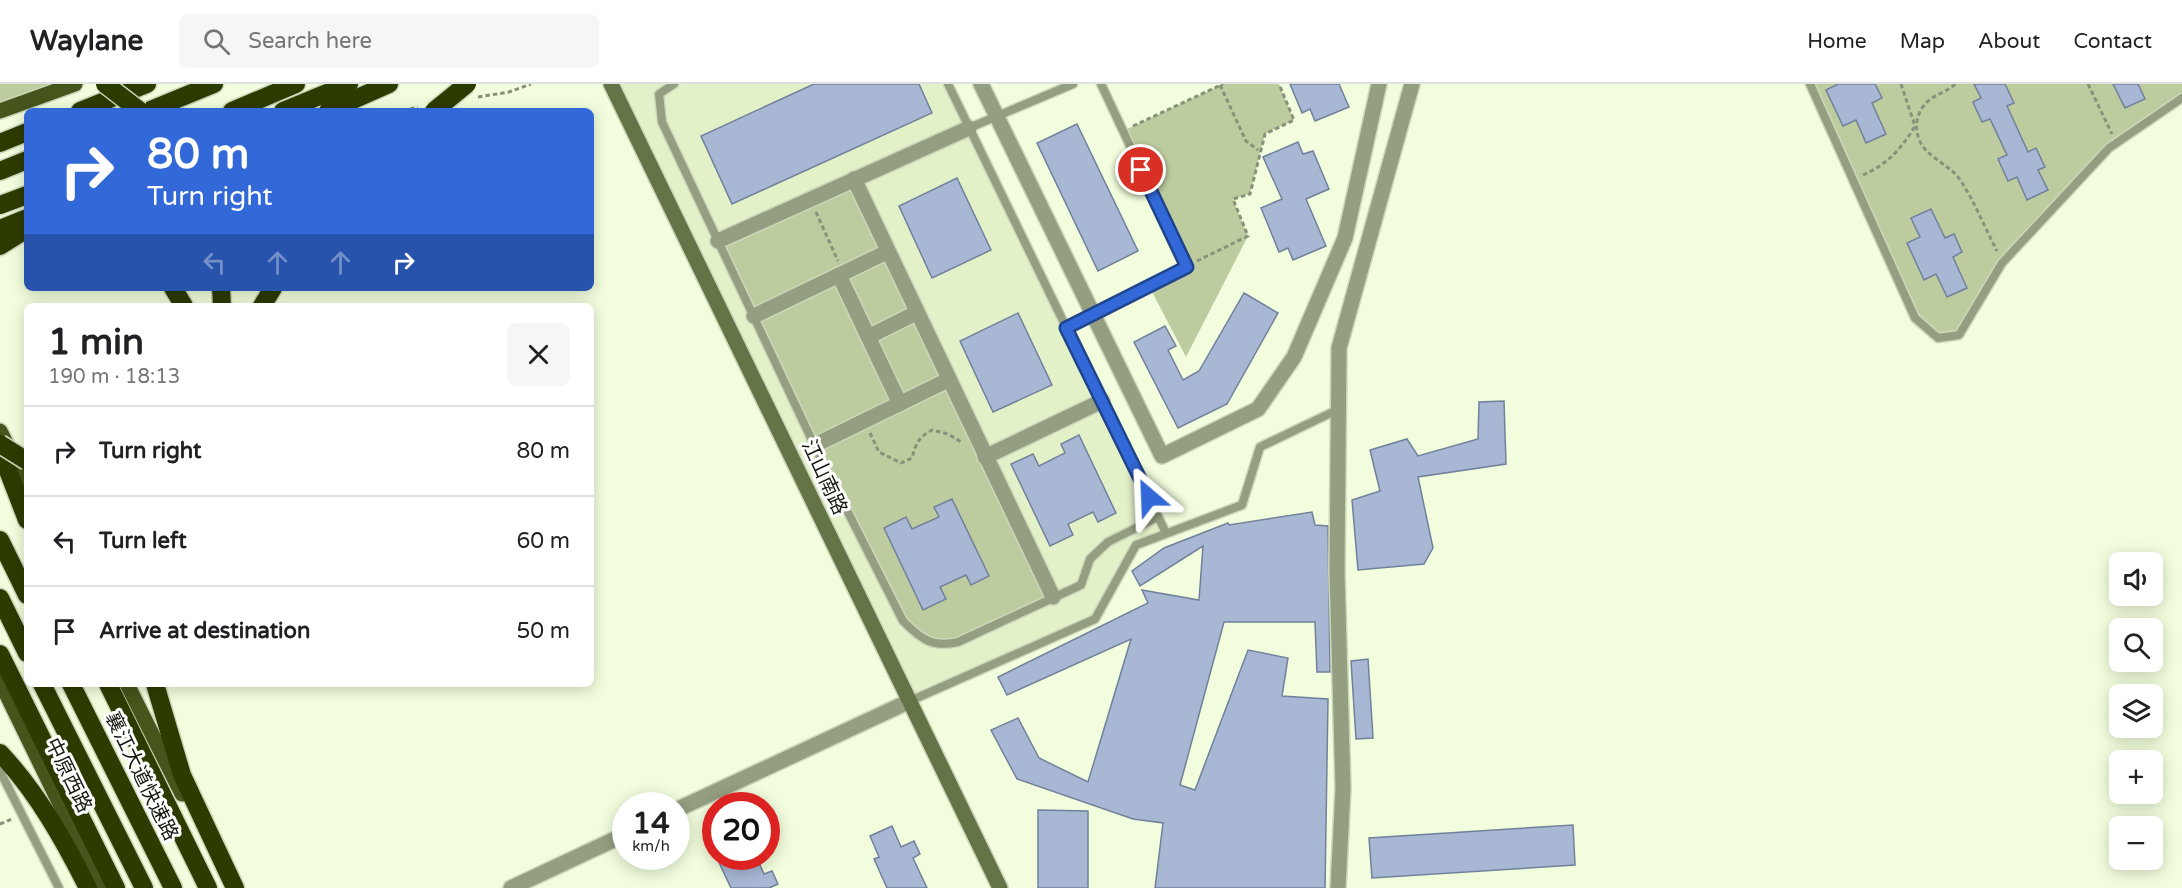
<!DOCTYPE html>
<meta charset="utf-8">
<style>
:root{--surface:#fff;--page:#f6f6f6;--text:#202124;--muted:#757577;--line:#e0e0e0}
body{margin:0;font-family:"Varela Round","Noto Sans SC",sans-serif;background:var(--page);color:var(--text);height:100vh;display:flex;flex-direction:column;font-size:22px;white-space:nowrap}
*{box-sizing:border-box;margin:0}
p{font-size:20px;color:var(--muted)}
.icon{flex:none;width:33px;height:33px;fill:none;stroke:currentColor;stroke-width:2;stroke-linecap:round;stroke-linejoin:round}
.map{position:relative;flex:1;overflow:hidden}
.side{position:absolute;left:24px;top:219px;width:570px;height:384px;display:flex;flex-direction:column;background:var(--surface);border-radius:9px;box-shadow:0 3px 15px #0003}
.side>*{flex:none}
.hud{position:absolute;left:24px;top:24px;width:570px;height:183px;border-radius:9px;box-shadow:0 3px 15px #0003;background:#3268d7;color:#fff;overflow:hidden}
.fabs{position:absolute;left:2109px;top:468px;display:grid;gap:12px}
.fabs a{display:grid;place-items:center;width:54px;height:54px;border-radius:9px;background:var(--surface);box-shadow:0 3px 15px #0003;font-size:30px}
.speed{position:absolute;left:612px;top:708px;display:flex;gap:12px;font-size:30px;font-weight:700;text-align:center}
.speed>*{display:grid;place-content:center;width:78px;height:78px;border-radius:50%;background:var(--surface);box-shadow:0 3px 15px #0003;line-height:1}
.speed small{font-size:15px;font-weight:400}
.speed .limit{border:9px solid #d22;background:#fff;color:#111}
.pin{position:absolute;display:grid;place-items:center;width:51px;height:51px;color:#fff;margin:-26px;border:3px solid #fff;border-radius:50%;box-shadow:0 2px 6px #0007}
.me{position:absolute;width:66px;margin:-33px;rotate:334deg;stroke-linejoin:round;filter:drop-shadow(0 0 4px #0008)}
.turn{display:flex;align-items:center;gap:21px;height:126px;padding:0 24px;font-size:27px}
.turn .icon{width:78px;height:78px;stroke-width:2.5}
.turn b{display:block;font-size:42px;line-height:51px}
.lanes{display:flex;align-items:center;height:57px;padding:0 24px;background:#0003;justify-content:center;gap:30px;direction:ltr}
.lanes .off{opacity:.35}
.round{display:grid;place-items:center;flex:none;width:63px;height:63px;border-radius:9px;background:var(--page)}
.headline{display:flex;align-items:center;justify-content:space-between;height:102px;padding:0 24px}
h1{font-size:36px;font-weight:700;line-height:45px}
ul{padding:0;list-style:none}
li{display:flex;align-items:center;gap:18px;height:90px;padding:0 24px;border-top:2px solid var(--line)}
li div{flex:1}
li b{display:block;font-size:22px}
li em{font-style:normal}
header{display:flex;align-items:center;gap:36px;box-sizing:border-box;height:84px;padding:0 30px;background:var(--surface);border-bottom:2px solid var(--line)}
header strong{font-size:28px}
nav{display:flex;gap:33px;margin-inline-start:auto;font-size:21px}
.search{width:420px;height:54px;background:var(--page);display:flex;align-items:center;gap:15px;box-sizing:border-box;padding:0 21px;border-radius:9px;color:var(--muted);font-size:22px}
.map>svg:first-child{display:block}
</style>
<header>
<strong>Waylane</strong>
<div class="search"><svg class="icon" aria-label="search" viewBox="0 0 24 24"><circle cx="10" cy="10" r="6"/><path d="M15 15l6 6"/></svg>Search here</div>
<nav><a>Home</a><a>Map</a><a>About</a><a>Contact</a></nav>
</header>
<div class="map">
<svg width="2182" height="804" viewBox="0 0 2182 804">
<rect width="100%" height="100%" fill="#f1fddc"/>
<path fill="#e3f1c9" d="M611,0H948L1166,449L1136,461L1095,535L910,617Z"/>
<g fill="#bdcc9f">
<path d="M0,0H75L0,27Z"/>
<path d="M1223,0H1279L1294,36L1265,50L1250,110L1233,115L1248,152L1186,273L1149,202L1186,183L1123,47Z"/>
<path d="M1810,0H2182V14L2109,64L2002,179L1959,251L1938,254L1915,234Z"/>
<path d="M854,95L1053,513L941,562L903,537L718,157Z"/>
</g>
<g fill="#a8b8d4" stroke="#71809b" stroke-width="1.5">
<path d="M814,0H919L932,29L732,120L701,52Z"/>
<path d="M1290,0H1339L1349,23L1315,37L1310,25L1302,29Z"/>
<path d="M1838,0H1875L1882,14L1872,19L1886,50L1866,59L1856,36L1843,42L1826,6Z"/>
<path d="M1974,0H2005L2014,19L2007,22L2028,68L2036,64L2045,83L2038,86L2048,106L2027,116L2017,93L2008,97L1998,75L2007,71L1990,35L1982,38L1973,18L1981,14Z"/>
<path d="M2113,0H2138L2145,15L2125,24Z"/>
<path d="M1077,40L1138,167L1098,187L1037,59Z"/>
<path d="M1298,58L1303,70L1313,67L1329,105L1306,115L1326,162L1293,176L1288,164L1279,168L1261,124L1282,115L1263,73Z"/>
<path d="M957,94L991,166L932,194L899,122Z"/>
<path d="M1931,125L1945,154L1954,150L1962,168L1953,173L1967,204L1947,213L1936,190L1924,196L1907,159L1920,153L1911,134Z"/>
<path d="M1244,209L1278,229L1227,320L1178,344L1134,258L1165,242L1176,262L1168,266L1183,296L1199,287Z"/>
<path d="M1018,229L1052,301L993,328L960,257Z"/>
<path d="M1504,317L1506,380L1418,393L1433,464L1424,480L1358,486L1352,416L1380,407L1370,366L1407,355L1418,372L1478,355L1479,318Z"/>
<path d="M1079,351L1116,429L1098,438L1093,428L1068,440L1073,451L1050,462L1011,380L1033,370L1039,382L1065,369L1061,360Z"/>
<path d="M952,415L989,492L971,501L966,491L940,503L946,515L923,526L884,444L906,433L912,445L939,433L934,423Z"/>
<path d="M1312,428L1315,441L1328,442L1330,588H1317L1315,538H1224L1180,701L1195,706L1248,566L1288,574L1282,612L1328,615L1325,804H1155L1163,739L1133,735L1017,695L991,646L1018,634L1039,674L1088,698L1131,555L1007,611L998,593L1148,519L1142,506L1199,516L1203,462L1140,502L1132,487L1164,464L1228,439L1229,441Z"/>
<path d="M1368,575L1373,654L1356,655L1351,577Z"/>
<path d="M1038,726L1088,727V804H1038Z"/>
<path d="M1573,741L1575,781L1372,794L1369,754Z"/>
<path d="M892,742L901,763L914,757L920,770L913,774L927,804H887L874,775L879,773L870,752Z"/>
<path d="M716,772H756L764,790L772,787L778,800L769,804H731Z"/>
</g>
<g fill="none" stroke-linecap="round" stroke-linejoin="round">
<g stroke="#cdd8bb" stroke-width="11">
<g id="lane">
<path d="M674,0L659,10L662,38L818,369L903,537C921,555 932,564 958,558L1081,501L1090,475L1108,458L1158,433"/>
<path d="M948,0L1166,449"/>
<path d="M1810,0L1915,234L1938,254L1959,251L2002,179L2109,64L2182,14"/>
<path d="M969,44L1073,0"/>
<path d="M1066,244L1187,183L1101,0"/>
<path d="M910,617L1095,535L1136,461L1242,421L1260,363L1339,325"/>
<path d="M0,687L59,804"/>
</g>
</g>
<g stroke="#cdd8bb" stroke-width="18">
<g id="street">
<path d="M981,0L1162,372L1258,325L1294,273L1345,154L1379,0"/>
<path d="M854,95L1053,513"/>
<path d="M718,157L969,44"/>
<path d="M839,191L900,320"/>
<path d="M754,232L887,168"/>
<path d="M868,253L916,229"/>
<path d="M815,361L948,296"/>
<path d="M985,373L1102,317"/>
<path d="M676,726L910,617"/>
<path d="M511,804L626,750"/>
<path d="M1338,804L1343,704L1337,488L1339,264L1412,0"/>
</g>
</g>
<g stroke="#cdd8bb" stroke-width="18">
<path id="secondary" d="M611,0L1000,804"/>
</g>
<g stroke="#cdd8bb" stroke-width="18">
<g id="primary">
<path d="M0,27L75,0"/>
<path d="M0,347L27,401"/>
<path d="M0,597L101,804"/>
<path d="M127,600L182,710"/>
</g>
</g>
<g stroke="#cdd8bb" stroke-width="21">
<g id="highway">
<path d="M80,27L147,0"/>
<path d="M148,27L214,0"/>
<path d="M232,27L296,0"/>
<path d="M283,27L349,0"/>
<path d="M328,27L389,0"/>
<path d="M0,59L27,48"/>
<path d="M0,87L27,76"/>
<path d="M0,121L27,111"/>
<path d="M0,145L27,134"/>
<path d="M0,162L27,145"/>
<path d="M173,204L184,222"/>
<path d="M221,204L222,222"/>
<path d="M262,222L273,204"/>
<path d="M0,366L27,436"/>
<path d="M0,456L27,511"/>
<path d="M0,514L27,569"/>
<path d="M0,570L116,804"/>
<path d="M42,600L144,804"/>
<path d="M71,600L173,804"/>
<path d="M108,600L208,804"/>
<path d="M155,600L182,691L235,804"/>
<path d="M0,669C37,708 64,756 88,804"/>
</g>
</g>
<g stroke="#88917a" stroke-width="3" stroke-dasharray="4.5 3" stroke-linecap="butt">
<path d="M1955,0C1947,9 1931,10 1922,24C1916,34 1915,44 1919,55C1925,73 1950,80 1961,97C1975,119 1985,144 1997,167"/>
<path d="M2088,0L2112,50"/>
<path d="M1220,1L1246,57L1258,66"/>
<path d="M478,13L509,8L531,0"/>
<path d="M403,27L418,23"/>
<path d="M1133,42L1223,0"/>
<path d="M1863,91C1888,80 1901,65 1915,42L1901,0"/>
<path d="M816,128L838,177"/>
<path d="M1197,177L1248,152L1233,115L1250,110L1265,50L1294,36L1279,0"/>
<path d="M870,349L879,368L901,379L912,374C916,359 919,353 932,346L948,350L963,359"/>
<path d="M0,740L12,735"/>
</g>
<use href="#lane" stroke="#949e80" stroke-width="8"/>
<use href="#street" stroke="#949e80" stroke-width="15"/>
<use href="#secondary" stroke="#657447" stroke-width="15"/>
<use href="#primary" stroke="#45551b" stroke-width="15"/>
<use href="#highway" stroke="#2d3b01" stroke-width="18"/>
<g stroke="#cdd8bb" stroke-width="21" stroke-linecap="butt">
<g id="highway-bridge">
<path d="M105,0L140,27"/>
<path d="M434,27L467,0"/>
<path d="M0,360L27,377"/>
</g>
</g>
<use href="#highway-bridge" stroke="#2d3b01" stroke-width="18"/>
</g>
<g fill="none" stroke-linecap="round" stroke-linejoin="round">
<g stroke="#20448c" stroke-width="15">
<path id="route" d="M1141,86L1187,183L1066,244L1149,413"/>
</g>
<use href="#route" stroke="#3268d7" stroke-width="10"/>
</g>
<g text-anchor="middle" stroke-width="6" stroke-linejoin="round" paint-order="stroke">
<g font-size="20" fill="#13170c" stroke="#fff">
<text transform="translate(825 393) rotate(65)" y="7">江山南路</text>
<text transform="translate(69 691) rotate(64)" y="7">中原西路</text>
<text transform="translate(142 692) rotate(64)" y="7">襄江大道快速路</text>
</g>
</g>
</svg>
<div class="fabs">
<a><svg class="icon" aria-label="sound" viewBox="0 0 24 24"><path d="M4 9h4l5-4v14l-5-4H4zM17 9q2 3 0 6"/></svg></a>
<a><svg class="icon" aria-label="search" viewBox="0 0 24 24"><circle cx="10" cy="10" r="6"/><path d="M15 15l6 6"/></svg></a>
<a><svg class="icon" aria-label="layers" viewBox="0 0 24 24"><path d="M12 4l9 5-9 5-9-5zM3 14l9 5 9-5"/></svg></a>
<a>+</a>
<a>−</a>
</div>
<div class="speed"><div>14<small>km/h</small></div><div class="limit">20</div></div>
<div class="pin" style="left:1141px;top:86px;background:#d93025"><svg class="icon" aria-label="arrive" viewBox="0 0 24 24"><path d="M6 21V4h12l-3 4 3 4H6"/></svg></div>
<svg class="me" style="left:1149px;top:413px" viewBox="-20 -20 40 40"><path d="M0-17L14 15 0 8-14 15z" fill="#3268d7" stroke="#fff" stroke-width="4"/></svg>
<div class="hud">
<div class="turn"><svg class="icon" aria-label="right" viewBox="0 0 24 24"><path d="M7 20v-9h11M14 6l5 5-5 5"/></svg><div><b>80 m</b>Turn right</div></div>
<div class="lanes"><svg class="icon off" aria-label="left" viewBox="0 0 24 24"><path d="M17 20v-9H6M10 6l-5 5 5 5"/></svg><svg class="icon off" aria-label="ahead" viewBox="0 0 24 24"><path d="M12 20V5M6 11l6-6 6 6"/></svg><svg class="icon off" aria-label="ahead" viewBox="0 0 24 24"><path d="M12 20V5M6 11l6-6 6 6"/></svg><svg class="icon" aria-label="right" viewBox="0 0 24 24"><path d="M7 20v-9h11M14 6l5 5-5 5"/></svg></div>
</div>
<section class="side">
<div class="headline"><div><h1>1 min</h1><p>190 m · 18:13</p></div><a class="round"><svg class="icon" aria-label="close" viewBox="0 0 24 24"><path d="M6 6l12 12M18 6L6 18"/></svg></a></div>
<ul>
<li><svg class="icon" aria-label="right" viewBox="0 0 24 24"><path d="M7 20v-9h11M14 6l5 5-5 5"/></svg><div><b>Turn right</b></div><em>80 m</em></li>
<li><svg class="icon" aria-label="left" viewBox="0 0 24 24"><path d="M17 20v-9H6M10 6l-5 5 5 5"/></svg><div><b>Turn left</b></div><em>60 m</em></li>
<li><svg class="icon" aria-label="arrive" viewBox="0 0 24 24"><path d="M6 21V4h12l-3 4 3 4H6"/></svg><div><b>Arrive at destination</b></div><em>50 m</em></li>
</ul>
</section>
</div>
